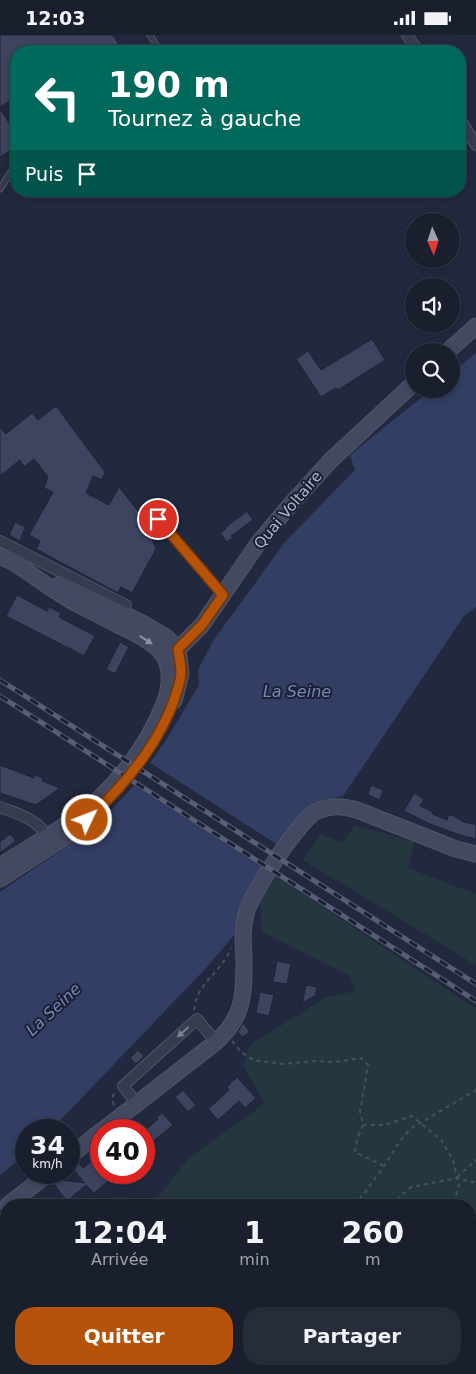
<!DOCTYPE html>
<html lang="fr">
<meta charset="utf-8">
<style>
:root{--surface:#1a1f2e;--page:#272c3a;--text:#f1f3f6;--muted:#9fa2aa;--line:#383d4a;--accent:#b45309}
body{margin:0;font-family:"DejaVu Sans",sans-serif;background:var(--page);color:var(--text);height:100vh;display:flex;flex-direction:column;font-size:19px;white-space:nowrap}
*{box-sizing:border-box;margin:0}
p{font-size:16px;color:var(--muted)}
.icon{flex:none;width:28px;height:28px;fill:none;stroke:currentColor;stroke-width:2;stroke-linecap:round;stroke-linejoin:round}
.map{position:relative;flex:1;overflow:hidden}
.side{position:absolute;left:0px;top:1164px;width:476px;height:176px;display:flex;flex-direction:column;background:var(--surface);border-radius:20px 20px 0 0;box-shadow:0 2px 8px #0003,0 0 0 1px var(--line)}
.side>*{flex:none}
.guide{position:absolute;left:10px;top:10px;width:456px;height:152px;border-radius:20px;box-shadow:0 2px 8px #0003,0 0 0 1px var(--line);background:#00695c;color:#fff;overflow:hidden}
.needle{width:32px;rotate:177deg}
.tools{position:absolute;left:405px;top:178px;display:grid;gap:10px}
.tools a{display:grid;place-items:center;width:55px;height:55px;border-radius:50%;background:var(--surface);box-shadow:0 2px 8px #0003,0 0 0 1px var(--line);font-size:25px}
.speed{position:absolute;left:15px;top:1084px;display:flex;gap:10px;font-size:25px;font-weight:700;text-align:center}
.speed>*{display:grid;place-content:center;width:65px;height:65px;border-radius:50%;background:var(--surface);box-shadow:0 2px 8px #0003,0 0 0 1px var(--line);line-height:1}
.speed small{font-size:12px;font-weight:400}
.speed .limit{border:8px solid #d22;background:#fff;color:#111}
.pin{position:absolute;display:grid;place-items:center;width:42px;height:42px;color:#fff;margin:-21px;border:2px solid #fff;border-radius:50%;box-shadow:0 1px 5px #0007}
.me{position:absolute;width:55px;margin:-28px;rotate:47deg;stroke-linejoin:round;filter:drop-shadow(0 0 4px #0008)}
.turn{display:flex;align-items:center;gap:18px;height:105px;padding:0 15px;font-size:22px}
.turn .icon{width:65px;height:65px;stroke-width:2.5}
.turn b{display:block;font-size:35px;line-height:42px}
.then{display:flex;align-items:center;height:48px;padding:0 15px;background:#0003;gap:10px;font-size:19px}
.eta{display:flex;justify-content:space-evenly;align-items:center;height:85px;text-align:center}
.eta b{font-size:30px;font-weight:700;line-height:35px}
.primary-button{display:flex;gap:10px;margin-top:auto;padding:10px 15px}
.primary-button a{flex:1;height:58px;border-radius:20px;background:var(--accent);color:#fff;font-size:20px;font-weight:700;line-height:58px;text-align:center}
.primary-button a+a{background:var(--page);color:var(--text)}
.status{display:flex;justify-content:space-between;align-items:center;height:35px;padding:0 25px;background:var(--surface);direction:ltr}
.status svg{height:14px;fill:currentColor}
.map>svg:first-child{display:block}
</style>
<div class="status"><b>12:03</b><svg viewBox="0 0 49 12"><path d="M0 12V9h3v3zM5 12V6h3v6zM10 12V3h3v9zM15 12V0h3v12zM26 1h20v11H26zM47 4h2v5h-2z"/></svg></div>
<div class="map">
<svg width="476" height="1339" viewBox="0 0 476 1339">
<rect width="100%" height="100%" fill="#22293e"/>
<g fill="#24373f">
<path d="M355,790L414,807L408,833L476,859V930L303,825L321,799L342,808Z"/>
<path d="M273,839L476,974V1339H0V1299L6,1304V1334H66L68,1336L72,1334H470V1170H148L153,1168L189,1123L265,1068L243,1030L251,1009L327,962L355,956L350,941L262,897L260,869Z"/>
</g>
<path fill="#333e65" d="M476,318V572L464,581L343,761L326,764L314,768L304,776L294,788L243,866L238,878L235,899L207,932L51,1095H26V1119L0,1140V857L76,805L105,782L136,748L168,702L199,650L198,635L213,606L285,507L355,435L350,420L432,354H451V338Z"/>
<path fill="#22293e" d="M149,727L281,812L266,835L132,749Z"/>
<g fill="#3e445f" stroke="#1d2235">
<path d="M0,0H113L123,16H16V62L0,72Z"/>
<path d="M0,74L16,99V112L0,122Z"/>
<path d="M372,304L385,325L338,355L336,353L321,362L296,324L308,316L321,335Z"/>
<path d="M56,371L105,437L102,445L93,441L86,458L109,470L119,452L151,492L146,501L152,504L156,514L132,558L121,552L118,558L36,514L40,506L29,500L53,457L44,453L48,442L34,424L24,432L20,425L0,441V392L6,399L32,378L38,385Z"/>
<path d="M247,476L253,485L231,501L233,503L227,507L220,498L226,494L225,493Z"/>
<path d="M15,487L25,492L20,506L9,500Z"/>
<path d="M17,560L47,576L49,572L61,578L59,582L95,601L84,621L6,581Z"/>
<path d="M120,607L129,612L115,639L106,634Z"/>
<path d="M0,730L34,743L35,740L43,743L42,746L60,753L36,770L0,758Z"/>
<path d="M371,750L383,755L380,765L368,760Z"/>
<path d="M414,758L424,764L420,771L433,777L432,779L447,785L449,779L461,785V786L476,790V804L460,800L430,789L404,776Z"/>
<path d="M10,799L16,806L0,818V807Z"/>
<path d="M277,926L291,929L287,949L273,947Z"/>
<path d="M306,950L317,952L315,961L302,968Z"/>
<path d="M260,957L274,960L269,981L256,978Z"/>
<path d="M243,988L250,997L242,1002L238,997Z"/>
<path d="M138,1015L144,1021L136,1029L130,1023Z"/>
<path d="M237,1042L256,1063L245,1073L239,1066L218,1085L208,1074L229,1055L227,1052Z"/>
<path d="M183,1055L196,1070L188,1077L175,1062Z"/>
<path d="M162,1078L173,1090L151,1108L144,1099V1096L158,1084L156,1083Z"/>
<path d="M132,1084L141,1095H126L123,1091Z"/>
<path d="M101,1108V1138H109L113,1142L94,1158L86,1150L67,1166L52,1147L58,1141L61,1145L85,1148L70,1131L78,1127L83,1133L99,1120L94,1114Z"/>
</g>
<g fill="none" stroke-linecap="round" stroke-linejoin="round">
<g stroke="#515669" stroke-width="7">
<g id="lane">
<path d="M150,0L160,16"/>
<path d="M0,154L11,137L16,132"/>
<path d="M158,484L221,558"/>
</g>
</g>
<g stroke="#515669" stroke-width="12">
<g id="street">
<path d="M407,0L418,16"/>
<path d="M460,84L476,110"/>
<path d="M0,506L126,570L120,584"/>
<path d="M0,772C21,780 38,784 50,805"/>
<path d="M137,1069L123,1051L197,984L216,1007"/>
</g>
</g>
<g stroke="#515669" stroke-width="17">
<g id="secondary">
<path d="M448,316L476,291"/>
<path d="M0,521L23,532"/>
<path d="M60,549L144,589L166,602L178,614"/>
<path d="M165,623L178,614L202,590L259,507L291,469L331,425L414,348"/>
<path d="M174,666L181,639L178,614"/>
<path d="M0,831C23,816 48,802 71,786C112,758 145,716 164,669C171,651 173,627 157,613C146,603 131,596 118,590C104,583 91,576 77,569C55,557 35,541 14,528"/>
<path d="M0,844L74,796"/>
<path d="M103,1095L216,1007C244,982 244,960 244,924C243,909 242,895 246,879C251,859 299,785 317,776C331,770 343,771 357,775L456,814L476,819"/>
<path d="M69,1122L101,1096"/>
<path d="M8,1170L49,1138"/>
</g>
</g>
<g stroke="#42545c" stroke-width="2" stroke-dasharray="4 4" stroke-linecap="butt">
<path d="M194,975C195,971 195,966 197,963C204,944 223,934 231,913"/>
<path d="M232,1006L240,1016L253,1025L284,1029L316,1026L335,1027L361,1023L368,1030L360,1077L363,1090H384L412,1081L442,1106L453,1125L459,1151L456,1160L449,1170"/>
<path d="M114,1070L112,1064L115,1056"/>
<path d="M363,1090L357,1104L355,1117L384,1131"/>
<path d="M457,1142L476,1125"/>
<path d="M354,1170L366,1156L384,1131L400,1106L410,1094L476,1055"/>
<path d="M391,1170L411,1152L457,1143L476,1148"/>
<path d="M470,1287L476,1291"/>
<path d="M470,1309L476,1301"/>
<path d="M402,1334L403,1339"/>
<path d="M186,1339L193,1334"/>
<path d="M260,1339L265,1334"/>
<path d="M332,1339L341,1334"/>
<path d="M444,1339L449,1334"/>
<path d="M464,1339L476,1332"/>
</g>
<use href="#lane" stroke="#363b4e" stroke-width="5"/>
<use href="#street" stroke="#363b4e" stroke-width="10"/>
<use href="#secondary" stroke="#444962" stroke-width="15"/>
<g stroke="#585e76" stroke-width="5">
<g id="rail">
<path d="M0,645L476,949"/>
<path d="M0,661L476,966"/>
</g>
</g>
<use href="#rail" stroke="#1b2033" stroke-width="3" stroke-dasharray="9" stroke-linecap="butt"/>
</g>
<defs><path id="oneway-solid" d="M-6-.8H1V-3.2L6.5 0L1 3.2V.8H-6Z" transform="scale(1.25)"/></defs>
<use fill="#8c90a6" href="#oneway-solid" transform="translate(146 605) rotate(33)"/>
<use fill="#7a7f92" href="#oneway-solid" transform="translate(183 997) rotate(138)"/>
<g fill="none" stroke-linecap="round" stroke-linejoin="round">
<g stroke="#753606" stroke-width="12">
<path id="route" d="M87,785C125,750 162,706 177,656C179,650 181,643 181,637C181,629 179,621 178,614L202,590L223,560L158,484"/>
</g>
<use href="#route" stroke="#b45309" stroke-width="9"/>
</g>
<g text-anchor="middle" stroke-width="4" stroke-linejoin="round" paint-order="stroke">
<g font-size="15" fill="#b2b6ca" stroke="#1b2033">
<text transform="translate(288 475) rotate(-50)" y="5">Quai Voltaire</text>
</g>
<g font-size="16" font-style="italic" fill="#7886b3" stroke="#1b2033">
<text x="297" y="662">La Seine</text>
<text transform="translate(53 974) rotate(-43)" y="6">La Seine</text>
</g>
</g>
</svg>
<div class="tools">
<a><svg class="needle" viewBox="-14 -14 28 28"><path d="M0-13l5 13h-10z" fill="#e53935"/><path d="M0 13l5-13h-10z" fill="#9fa2aa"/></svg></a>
<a><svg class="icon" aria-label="sound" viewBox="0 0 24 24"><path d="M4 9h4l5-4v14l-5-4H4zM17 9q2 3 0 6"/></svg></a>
<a><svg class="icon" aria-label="search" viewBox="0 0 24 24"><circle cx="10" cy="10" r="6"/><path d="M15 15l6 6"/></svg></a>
</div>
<div class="speed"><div>34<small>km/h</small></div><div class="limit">40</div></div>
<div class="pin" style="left:158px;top:484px;background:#d93025"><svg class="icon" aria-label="arrive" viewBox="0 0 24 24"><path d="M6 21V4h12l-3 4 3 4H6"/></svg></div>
<svg class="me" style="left:87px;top:785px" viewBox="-20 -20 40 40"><circle r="17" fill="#b45309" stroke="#fff" stroke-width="3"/><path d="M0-11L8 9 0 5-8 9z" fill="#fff"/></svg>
<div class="guide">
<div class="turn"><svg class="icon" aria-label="left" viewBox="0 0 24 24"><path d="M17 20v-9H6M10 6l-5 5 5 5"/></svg><div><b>190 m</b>Tournez à gauche</div></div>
<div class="then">Puis<svg class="icon" aria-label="arrive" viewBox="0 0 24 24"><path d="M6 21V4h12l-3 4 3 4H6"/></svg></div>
</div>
<section class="side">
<div class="eta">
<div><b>12:04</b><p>Arrivée</p></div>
<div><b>1</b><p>min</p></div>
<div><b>260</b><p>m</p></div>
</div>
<div class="primary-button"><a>Quitter</a><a>Partager</a></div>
</section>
</div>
